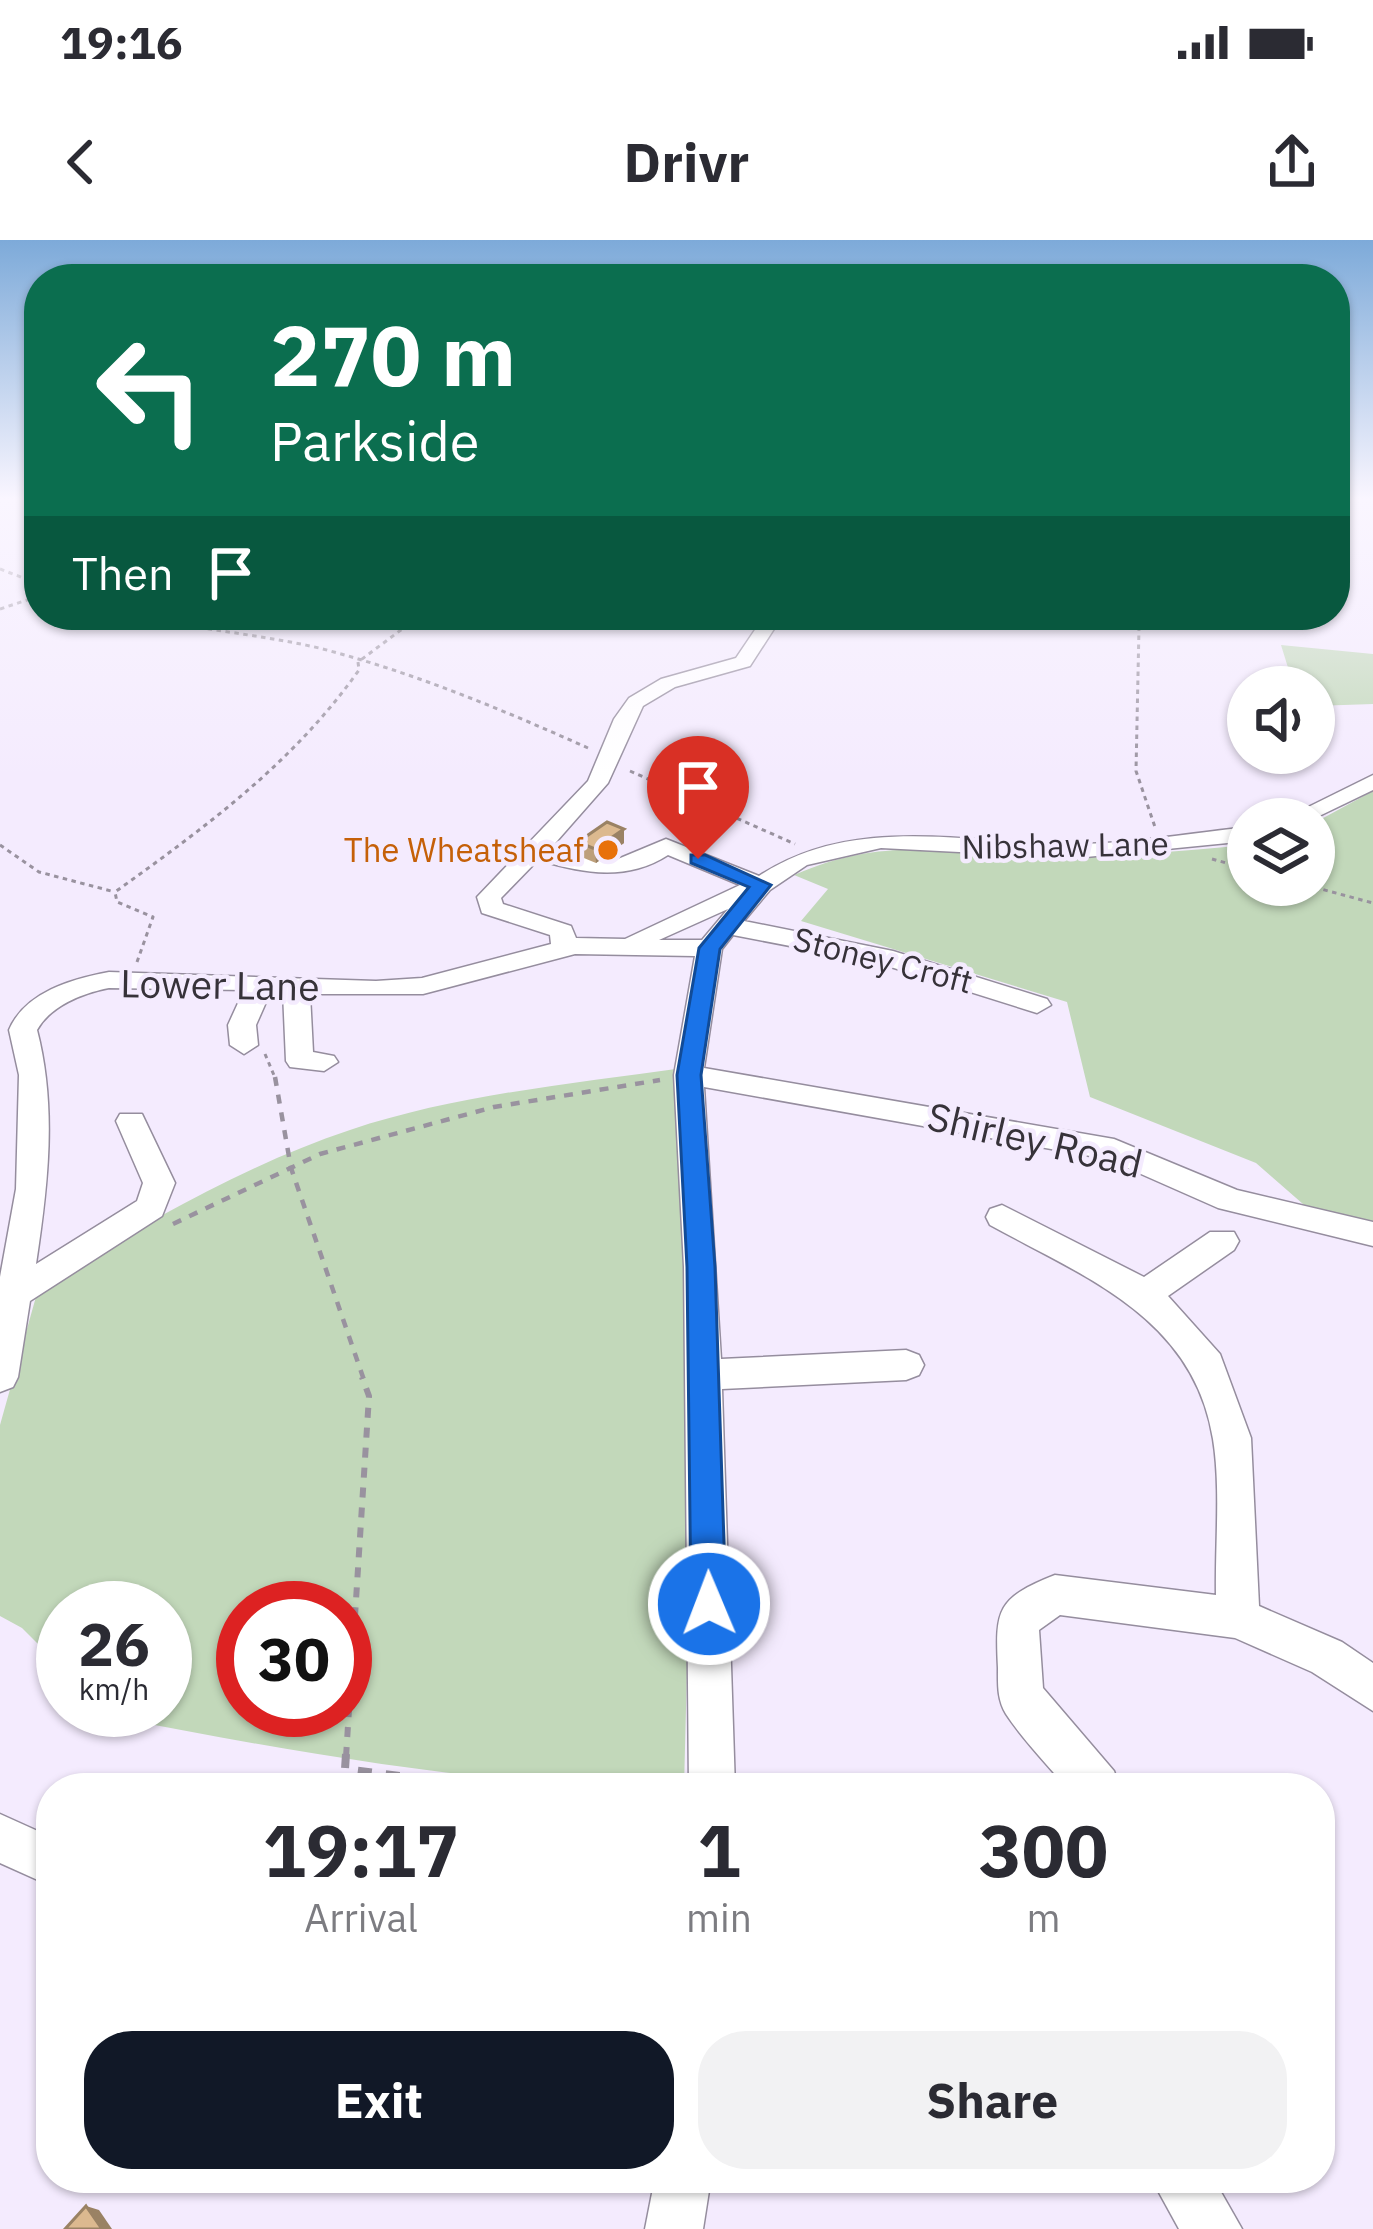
<!DOCTYPE html>
<style>
:root{--surface:#fff;--page:#f2f2f3;--text:#2b2b33;--muted:#7c7c81;--accent:#111827}
body{margin:0;font-family:"IBM Plex Sans",sans-serif;background:var(--page);color:var(--text);height:100vh;display:flex;flex-direction:column;font-size:45px;white-space:nowrap}
*{box-sizing:border-box;margin:0}
p{font-size:39px;color:var(--muted)}
.icon{flex:none;width:66px;height:66px;fill:none;stroke:currentColor;stroke-width:2;stroke-linecap:round;stroke-linejoin:round}
.map{position:relative;flex:1;overflow:hidden}
.sheet{position:absolute;left:36px;top:1533px;width:1299px;height:420px;display:flex;flex-direction:column;background:var(--surface);border-radius:48px;box-shadow:0 3px 9px #0004}
.sheet>*{flex:none}
.banner{position:absolute;left:24px;top:24px;width:1326px;height:366px;border-radius:48px;box-shadow:0 3px 9px #0004;background:#0b6e4f;color:#fff;overflow:hidden}
.controls{position:absolute;left:1227px;top:426px;display:grid;gap:24px}
.controls a{display:grid;place-items:center;width:108px;height:108px;border-radius:50%;background:var(--surface);box-shadow:0 3px 9px #0004;font-size:60px}
.speed{position:absolute;left:36px;top:1341px;display:flex;gap:24px;font-size:60px;font-weight:700;text-align:center}
.speed>*{display:grid;place-content:center;width:156px;height:156px;border-radius:50%;background:var(--surface);box-shadow:0 3px 9px #0004;line-height:1}
.speed small{font-size:30px;font-weight:400}
.speed .limit{border:18px solid #d22;background:#fff;color:#111}
.pin{position:absolute;display:grid;place-items:center;width:102px;height:102px;color:#fff;margin:-123px -51px;border-radius:50% 50% 50% 0;rotate:-45deg;box-shadow:0 0 12px #0007}
.pin .icon{rotate:45deg}
.me{position:absolute;width:132px;margin:-66px;rotate:359deg;stroke-linejoin:round;filter:drop-shadow(0 0 9px #0008)}
.turn{display:flex;align-items:center;gap:42px;height:252px;padding:0 48px;font-size:54px}
.turn .icon{width:156px;height:156px;stroke-width:2.5}
.turn b{display:block;font-size:84px;line-height:102px}
.then{display:flex;align-items:center;height:114px;padding:0 48px;background:#0003;gap:24px;font-size:45px}
.eta{display:flex;justify-content:space-evenly;align-items:center;height:204px;text-align:center}
.eta b{font-size:72px;font-weight:700;line-height:84px}
.cta{display:flex;gap:24px;margin-top:auto;padding:24px 48px}
.cta a{flex:1;height:138px;border-radius:48px;background:var(--accent);color:#fff;font-size:48px;font-weight:700;line-height:138px;text-align:center}
.cta a+a{background:var(--page);color:var(--text)}
.status{display:flex;justify-content:space-between;align-items:center;height:84px;padding:0 60px;background:var(--surface);direction:ltr}
.status svg{height:33px;fill:currentColor}
header{display:flex;justify-content:space-between;align-items:center;height:156px;padding:0 48px;background:var(--surface);font-size:54px;font-weight:700}
.map>svg:first-child{display:block}
</style>
<div class="status"><b>19:16</b><svg viewBox="0 0 49 12"><path d="M0 12V9h3v3zM5 12V6h3v6zM10 12V3h3v9zM15 12V0h3v12zM26 1h20v11H26zM47 4h2v5h-2z"/></svg></div>
<header><svg class="icon" aria-label="back" viewBox="0 0 24 24"><path d="M15 5l-7 7 7 7"/></svg>Drivr<svg class="icon" aria-label="share" viewBox="0 0 24 24"><path d="M12 15V3M7 8l5-5 5 5M5 13v7h14v-7"/></svg></header>
<div class="map">
<svg width="1373" height="1989" viewBox="0 0 1373 1989">
<rect width="100%" height="100%" fill="#f4ebfe"/>
<g fill="#c2d8ba" fill-rule="evenodd">
<path d="M1281,405L1373,414V464L1314,466V447H1294Z"/>
<path d="M1373,551V982L1311,971L1256,923L1090,857L1067,762L801,681L828,649L794,635C892,593 946,616 1046,617C1114,617 1181,611 1248,605V645H1314V583Z"/>
<path d="M683,828L695,1114L684,1548C490,1548 301,1513 112,1477L105,1470H165V1368H63V1429L22,1388L0,1376V1185L39,1046C140,987 239,927 350,890C458,854 572,844 683,828ZM243,1368H345V1470H243Z"/>
</g>
<g fill="none" stroke-linecap="round" stroke-linejoin="round">
<g stroke="#958d9e" stroke-width="3">
<g id="minor">
<path d="M765,375H783L750,426L675,447L643,466L608,543L550,609L618,619L666,599L759,636C855,573 966,604 1073,604C1131,604 1191,593 1248,587V601L1076,618L881,608L807,625L770,650L744,681L893,711L1047,759L1051,765L1037,773L878,723L733,695L722,709L704,828L1114,899L1237,950L1373,982V1006L1218,968L1107,919L704,847L721,1119L906,1110L919,1115L924,1125L919,1135L906,1140L722,1149L735,1548H689L684,1027L674,835L695,716L575,714L423,754H310L313,812L334,816L338,822L324,831L290,827L286,821L283,752L271,751L256,785L258,805L244,814L230,805L228,785L244,750L109,748C83,753 50,766 37,790C57,867 48,945 36,1024L137,961L143,943L116,881L120,874H142L175,943L162,976L30,1061L18,1137L13,1147L0,1152V1037L16,949L19,835L9,790C25,752 72,739 109,732L376,741L422,738L551,704L550,695L482,673L477,657L588,541L614,479L629,458L661,439L736,418ZM668,615L740,645L625,699L576,698L571,686L503,664L501,658L538,620C583,633 626,642 668,615ZM728,669L702,700H659Z"/>
<path d="M948,375H1006L1008,378C995,387 961,384 948,375Z"/>
<path d="M1373,535V550L1313,579H1284Z"/>
<path d="M1002,965L1144,1037L1210,992H1234L1239,1001L1234,1010L1168,1056L1220,1114L1251,1198L1259,1366L1342,1402L1373,1423V1471L1312,1432L1235,1398L1060,1375L1039,1390L1043,1448L1114,1531L1120,1548H1067C1047,1524 1023,1500 1006,1474C997,1459 998,1444 998,1428C995,1369 997,1358 1055,1335L1216,1355C1215,1305 1221,1248 1213,1199C1194,1078 1085,1037 990,985L986,977L990,969Z"/>
<path d="M0,1574L51,1597V1646L0,1623Z"/>
<path d="M655,1938H711L703,1989H645Z"/>
<path d="M1151,1938H1213L1242,1989H1179Z"/>
</g>
</g>
<g stroke="#99929f" stroke-width="3" stroke-dasharray="4.5 4.5" stroke-linecap="butt">
<path d="M0,329L39,344"/>
<path d="M0,369L39,356"/>
<path d="M137,375C197,390 259,394 319,408C412,432 501,469 588,508"/>
<path d="M1153,375L1139,387L1136,531L1155,587"/>
<path d="M1019,379L1139,387"/>
<path d="M630,531L795,604"/>
<path d="M684,558L703,569L700,601"/>
<path d="M0,605L39,632L115,652"/>
<path d="M1212,619L1248,629"/>
<path d="M1306,645L1373,663"/>
<path d="M137,722L153,677L117,662L115,652C207,586 293,523 359,430L358,422L421,375"/>
<path d="M265,814L276,840"/>
</g>
<g stroke="#99929f" stroke-width="4.5" stroke-dasharray="9 9" stroke-linecap="butt">
<path d="M275,837L291,928L364,1140"/>
<path d="M173,984L320,914L494,867L660,840"/>
</g>
<path stroke="#99929f" stroke-width="6" stroke-dasharray="10 10" stroke-linecap="butt" d="M346,1517L369,1156L362,1137"/>
<path stroke="#99929f" stroke-width="8" stroke-dasharray="14 14" stroke-linecap="butt" d="M346,1514L345,1529L496,1548"/>
<use href="#minor" fill="#fff" fill-rule="evenodd"/>
</g>
<path fill="#bd9f7b" d="M624,589V603L596,623L579,616L578,602Z"/>
<g fill="#9a8264">
<path d="M624,589V603L596,623L595,609Z"/>
<path d="M86,1966L99,1970L112,1989H102Z"/>
</g>
<g fill="#dcb98f" stroke="#9a8264" stroke-width="3">
<path d="M607,582L624,589L595,609L578,602Z"/>
<path d="M86,1966L102,1989H65Z"/>
</g>
<linearGradient id="sky" x2="0" y2="1"><stop stop-color="#7daad9"/><stop offset="0.48" stop-color="#faf6ff"/><stop offset="1" stop-color="#faf6ff" stop-opacity="0"/></linearGradient>
<rect width="1373" height="539" fill="url(#sky)"/>
<path fill="#1a73e8" stroke="#114b97" stroke-width="3" d="M691,615H705L771,645L720,709L701,835L715,1027L726,1364L721,1376L709,1380L697,1376L691,1364L687,1027L677,835L699,708L749,647L691,623Z"/>
<circle fill="#e8710a" stroke="#f4ebfe" stroke-width="4.5" cx="608" cy="610" r="12"/>
<g text-anchor="middle" stroke-width="9" stroke-linejoin="round" paint-order="stroke">
<g font-size="33" fill="#363239" stroke="#f4ebfe">
<text transform="translate(1065 605) rotate(-1)" y="12">Nibshaw Lane</text>
<text transform="translate(883 720) rotate(14)" y="12">Stoney Croft</text>
</g>
<g font-size="33" fill="#c56008" stroke="#f4ebfe" text-anchor="end">
<text x="584" y="622">The Wheatsheaf</text>
</g>
<g font-size="39" fill="#363239" stroke="#f4ebfe">
<text transform="translate(220 745) rotate(1)" y="14">Lower Lane</text>
<text transform="translate(1035 900) rotate(13)" y="14">Shirley Road</text>
</g>
</g>
</svg>
<div class="controls">
<a><svg class="icon" aria-label="sound" viewBox="0 0 24 24"><path d="M4 9h4l5-4v14l-5-4H4zM17 9q2 3 0 6"/></svg></a>
<a><svg class="icon" aria-label="layers" viewBox="0 0 24 24"><path d="M12 4l9 5-9 5-9-5zM3 14l9 5 9-5"/></svg></a>
</div>
<div class="speed"><div>26<small>km/h</small></div><div class="limit">30</div></div>
<div class="pin" style="left:698px;top:619px;background:#d93025"><svg class="icon" aria-label="arrive" viewBox="0 0 24 24"><path d="M6 21V4h12l-3 4 3 4H6"/></svg></div>
<svg class="me" style="left:709px;top:1364px" viewBox="-20 -20 40 40"><circle r="17" fill="#1a73e8" stroke="#fff" stroke-width="3"/><path d="M0-11L8 9 0 5-8 9z" fill="#fff"/></svg>
<div class="banner">
<div class="turn"><svg class="icon" aria-label="left" viewBox="0 0 24 24"><path d="M17 20v-9H6M10 6l-5 5 5 5"/></svg><div><b>270 m</b>Parkside</div></div>
<div class="then">Then<svg class="icon" aria-label="arrive" viewBox="0 0 24 24"><path d="M6 21V4h12l-3 4 3 4H6"/></svg></div>
</div>
<section class="sheet">
<div class="eta">
<div><b>19:17</b><p>Arrival</p></div>
<div><b>1</b><p>min</p></div>
<div><b>300</b><p>m</p></div>
</div>
<div class="cta"><a>Exit</a><a>Share</a></div>
</section>
</div>
